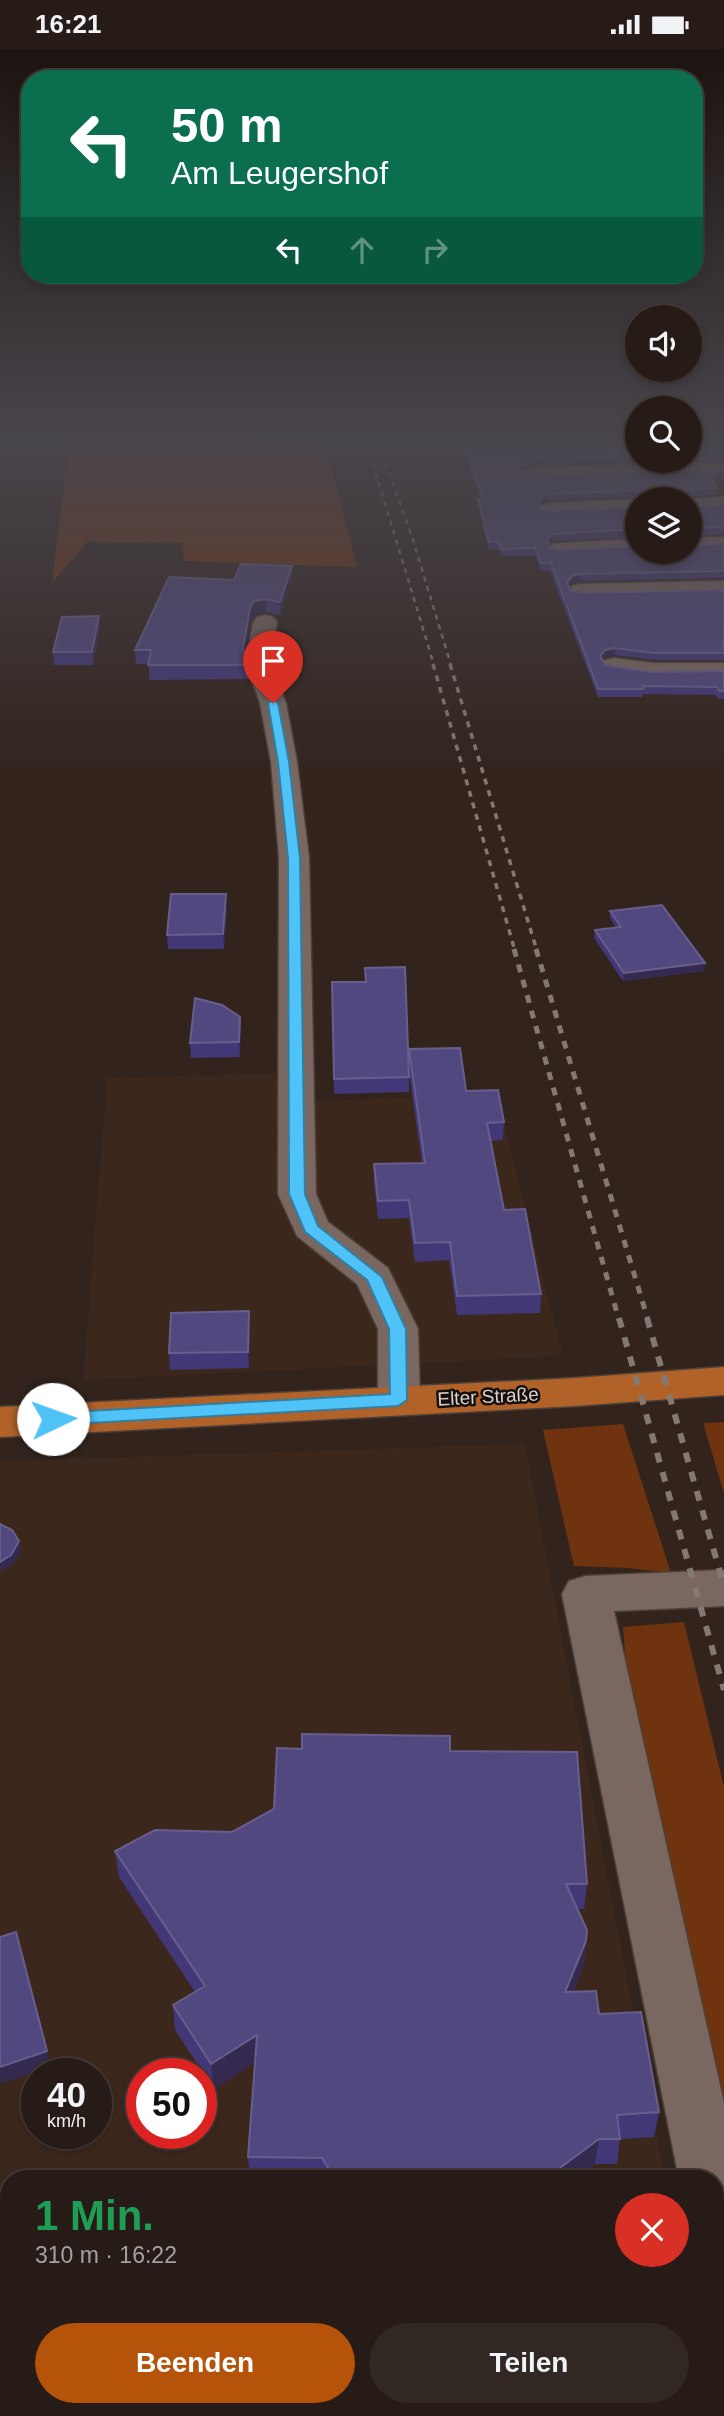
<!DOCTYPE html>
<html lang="de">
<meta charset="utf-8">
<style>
:root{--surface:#261b16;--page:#322823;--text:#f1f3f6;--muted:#a4a1a1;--line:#423935;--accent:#b45309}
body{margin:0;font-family:Helvetica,sans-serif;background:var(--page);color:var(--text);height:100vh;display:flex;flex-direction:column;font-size:26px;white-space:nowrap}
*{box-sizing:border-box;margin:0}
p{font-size:23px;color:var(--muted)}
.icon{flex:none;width:38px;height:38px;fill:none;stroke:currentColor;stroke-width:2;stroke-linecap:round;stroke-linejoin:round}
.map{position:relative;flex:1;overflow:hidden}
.drawer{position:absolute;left:0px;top:2121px;width:724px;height:247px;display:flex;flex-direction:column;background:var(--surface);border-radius:28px 28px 0 0;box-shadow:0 4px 10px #0003,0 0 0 2px var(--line)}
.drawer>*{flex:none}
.hud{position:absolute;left:21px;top:21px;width:682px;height:214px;border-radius:28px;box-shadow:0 4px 10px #0003,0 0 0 2px var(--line);background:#0b6e4f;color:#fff;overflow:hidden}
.buttons{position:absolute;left:625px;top:256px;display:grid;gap:14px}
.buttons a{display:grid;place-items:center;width:77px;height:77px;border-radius:50%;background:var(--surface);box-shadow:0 4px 10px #0003,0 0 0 2px var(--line);font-size:35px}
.speed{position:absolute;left:21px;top:2009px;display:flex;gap:14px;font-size:35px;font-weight:700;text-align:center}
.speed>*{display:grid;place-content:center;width:91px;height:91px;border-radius:50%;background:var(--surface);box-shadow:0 4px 10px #0003,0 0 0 2px var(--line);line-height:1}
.speed small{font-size:18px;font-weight:400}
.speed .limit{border:10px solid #d22;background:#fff;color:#111}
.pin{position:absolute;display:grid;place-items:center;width:60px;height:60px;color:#fff;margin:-72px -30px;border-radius:50% 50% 50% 0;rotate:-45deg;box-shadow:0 0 7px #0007}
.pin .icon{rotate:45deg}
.me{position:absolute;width:77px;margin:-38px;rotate:87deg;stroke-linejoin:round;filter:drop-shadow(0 0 5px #0008)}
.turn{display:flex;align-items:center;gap:24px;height:147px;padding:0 35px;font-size:32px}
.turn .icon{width:91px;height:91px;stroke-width:2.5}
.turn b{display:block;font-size:49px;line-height:60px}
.lanes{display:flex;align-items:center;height:66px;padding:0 35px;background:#0003;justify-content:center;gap:35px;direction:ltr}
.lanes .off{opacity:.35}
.round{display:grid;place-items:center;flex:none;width:74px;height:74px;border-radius:37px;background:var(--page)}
.overview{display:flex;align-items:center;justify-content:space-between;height:119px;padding:0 35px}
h1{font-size:42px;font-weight:700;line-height:52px;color:#1e9e55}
.primary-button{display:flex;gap:14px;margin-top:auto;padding:14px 35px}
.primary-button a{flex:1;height:80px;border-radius:42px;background:var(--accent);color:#fff;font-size:28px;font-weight:700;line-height:80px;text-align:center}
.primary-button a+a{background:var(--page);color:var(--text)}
.status{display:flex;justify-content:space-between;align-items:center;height:49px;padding:0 35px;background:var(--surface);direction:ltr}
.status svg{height:19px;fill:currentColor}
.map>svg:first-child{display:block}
</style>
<div class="status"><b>16:21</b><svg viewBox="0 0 49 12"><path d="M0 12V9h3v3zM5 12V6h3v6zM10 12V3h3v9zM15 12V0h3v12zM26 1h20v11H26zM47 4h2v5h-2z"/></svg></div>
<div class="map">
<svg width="724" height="2367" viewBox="0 0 724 2367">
<rect width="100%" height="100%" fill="#32241d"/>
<g fill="#3c271d" fill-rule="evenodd">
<path d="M287,1024L317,1052L497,1045L563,1307L83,1331L107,1029Z"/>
<path d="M525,1395L665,2130H9V2359H709L710,2367H0V1412ZM37,2025H96V2084H37ZM142,2025H201V2084H142Z"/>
</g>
<g fill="#70330f">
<path d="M69,395H326L357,518L184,512L182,494L87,493L52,534Z"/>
<path d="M724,1373V1444L703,1374Z"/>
<path d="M623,1375L671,1524L628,1519L574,1517L543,1381Z"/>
<path d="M684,1573L724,1738V2096L628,1638L623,1578Z"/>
</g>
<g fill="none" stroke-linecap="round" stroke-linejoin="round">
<g stroke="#4c403a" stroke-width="3">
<g id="minor">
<path d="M724,413V425L531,431L521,425L531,419Z"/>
<path d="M724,448V460L690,461V450H687Z"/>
<path d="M637,450V462L550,466L543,464L540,460L543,456L550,454Z"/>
<path d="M724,488V500L690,501V489Z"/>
<path d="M637,490V502L560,506L552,505L549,500L552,495L560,494Z"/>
<path d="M724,532V546L580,549L572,547L569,542L572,537L580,535Z"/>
<path d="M265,566L273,568L277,573L270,615L286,654L297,713L309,809L316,1145L328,1173L388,1219L418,1280L420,1351L414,1361L399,1366L384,1361L378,1351V1280L357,1235L297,1187L278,1145L279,809L271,713L260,654L246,615L253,573L257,568Z"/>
<path d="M614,609L653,614H724V628H653L605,621L602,616L605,611Z"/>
<path d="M724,1521V1557L614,1562L724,2054V2229L716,2226V2130H679L562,1545L569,1532L586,1527Z"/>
</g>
</g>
<g stroke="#4c403a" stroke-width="3">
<path id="major" d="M724,1318V1346L575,1357L0,1388V1358L575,1329Z"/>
</g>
<use href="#minor" fill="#7a6860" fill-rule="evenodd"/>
<use href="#major" fill="#b16228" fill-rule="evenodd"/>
<g stroke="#847872" stroke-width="2.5" stroke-dasharray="5 5" stroke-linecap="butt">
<path d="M367,395L434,616"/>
<path d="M379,395L413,491L451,616"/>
</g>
<g stroke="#847872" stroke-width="3.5" stroke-dasharray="6 6" stroke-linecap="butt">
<path d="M433,615L515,902"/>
<path d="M450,615L537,902"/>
</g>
<g stroke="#847872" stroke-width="5" stroke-dasharray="8 8" stroke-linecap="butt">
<path d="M514,900L619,1271"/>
<path d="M536,900L648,1271"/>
</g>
<g stroke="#847872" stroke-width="6" stroke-dasharray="10 10" stroke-linecap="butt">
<path d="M619,1269L724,1641"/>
<path d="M647,1269L724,1537"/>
</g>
</g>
<g fill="#423877">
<path d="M462,395H637V411H690V395H724V411L531,416L524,422L531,427L721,428L713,432L716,439L715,446L639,450L637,447L549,451L541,454L540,456L541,459L550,462L637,458V488L552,492L549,496L550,499L560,501L724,495V529L580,532L571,534L569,538L570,541L580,544L724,541V611H653L614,606L604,608L603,611L605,616L653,623L724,622V650H718L716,646L643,645L642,648H598L550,522H541L535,507H501L499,500L489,501L478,457V450H481L462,398Z"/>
<path d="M724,420V432L721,428L722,421Z"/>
<path d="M690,454L691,457L724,460V485L690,487Z"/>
<path d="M292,530L280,566L266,563L255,566L250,573L245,606L248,616V630L149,631V615H136L135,601L234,531Z"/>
<path d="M100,579L93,616H54L53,603Z"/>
<path d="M227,859L224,900H168L167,886Z"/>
<path d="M610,862L705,914L704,922L623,932L594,889L595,881L616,879L610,869Z"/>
<path d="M365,919L409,1007L466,1042L504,1073L503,1091L490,1092L504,1161L541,1245L540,1264L457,1266L449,1211L415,1213L409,1169L378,1170L374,1134V1115L422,1114L409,1024V1043L334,1045L332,933H365Z"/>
<path d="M240,968V1008L191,1009L190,994Z"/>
<path d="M249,1262V1319L170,1321L169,1304Z"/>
<path d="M450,1702L587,1835L584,1860H577L586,1892L583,1918L573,1943L599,1965L659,2063L654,2088L620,2090L617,2115H595L575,2130H250L248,2108L255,2013L214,2040L175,1981L173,1956L195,1943L119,1828L115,1802L232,1783Z"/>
<path d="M371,2359H494L500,2367H377Z"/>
<path d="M566,2359H654L655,2367H567Z"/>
</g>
<g fill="#34294f">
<path d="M531,410V416L519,426V419Z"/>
<path d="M721,421V428L710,433L711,426Z"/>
<path d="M550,445L549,451L541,454L537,460L538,453L541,448Z"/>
<path d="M552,485V492L547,499V491Z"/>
<path d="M292,517V530L280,566V553Z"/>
<path d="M580,525V532L571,534L567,541V533L572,527Z"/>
<path d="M265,550L266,563L255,566L250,573L243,615V600L250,559L254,552Z"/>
<path d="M99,567L100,579L93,616L92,603Z"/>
<path d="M615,599L614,606L604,608L600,615V607L605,601Z"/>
<path d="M226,845L227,859L224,900L223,885Z"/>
<path d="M705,914L704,922L623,932L624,924Z"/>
<path d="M240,968L241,983L240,1008L239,993Z"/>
<path d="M249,1262L250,1279L249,1319L248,1303Z"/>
<path d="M19,1492L21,1501L13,1515L4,1521L0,1522V1513Z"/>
<path d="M586,1892L583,1918L562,1968L565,1943Z"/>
<path d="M257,1986L259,2011L214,2040L211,2015Z"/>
<path d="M47,2002L50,2018L0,2035V2018Z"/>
<path d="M599,2090L595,2115L575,2130H545Z"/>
</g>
<g fill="#524880" stroke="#685e8c" stroke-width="2">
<path d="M463,395H637V407L531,410L519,419L531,427L721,421L711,426L716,439L688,441L685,443L688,450H639L640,443L637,441L550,445L541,448L538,453L541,459L550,462L637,458V480L552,485L547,491L550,499L560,501L637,497V502H690V496L724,495V522L580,525L572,527L567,533L570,541L580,544L724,541V604H654L615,599L605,601L600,607L605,616L653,623L724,622V642H719L717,638L642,637L643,640H598L551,514H541L535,499L501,500L499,493H489L478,450H484Z"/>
<rect x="690" y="395" width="34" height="10"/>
<path d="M690,454L691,457L723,456L724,460V478L691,479L690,480Z"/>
<path d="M241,515L292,517L280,553L265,550L254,552L250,559L243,600L248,616H148L151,601H135L169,528L234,531Z"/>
<path d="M99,567L92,603H53L62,568Z"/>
<path d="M171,845H226L223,885L167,886Z"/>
<path d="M662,856L705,914L624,924L595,881L621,878L610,862Z"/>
<path d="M405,918L409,1028L334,1030L332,933H366L365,919Z"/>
<path d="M195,949L222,956L240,968L239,993L190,994Z"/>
<path d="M460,999L466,1042L498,1041L504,1073L487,1074L504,1161L525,1160L541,1245L457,1247L450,1193L415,1194L409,1151L378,1152L374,1115L425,1114L409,1000Z"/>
<path d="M249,1262L248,1303L169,1304L171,1264Z"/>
<path d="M0,1475L12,1481L19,1492L11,1506L0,1513Z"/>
<path d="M302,1685L450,1687V1702L577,1703L587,1835H566L587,1881L586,1892L565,1943L596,1942L599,1965L641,1963L659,2063L617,2066L620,2090H599L545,2130H335L322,2109L248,2108L257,1986L211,2015L173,1956L205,1937L115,1802L155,1781L232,1783L274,1760L277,1699L302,1700Z"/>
<path d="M16,1883L47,2002L0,2018V1888Z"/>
<path d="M382,2359H494L500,2367H387Z"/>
<path d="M571,2359H654L655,2367H572Z"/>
</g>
<linearGradient id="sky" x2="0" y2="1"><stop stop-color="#1c1410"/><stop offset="0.54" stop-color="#49454c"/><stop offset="1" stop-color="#49454c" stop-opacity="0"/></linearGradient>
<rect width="724" height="727" fill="url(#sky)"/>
<path fill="#4fc3f7" stroke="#337fa1" stroke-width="2" d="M273,651L278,654L289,713L300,809L305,1145L318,1177L382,1228L406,1280L407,1351L398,1357L53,1376L47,1374L44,1370L47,1366L53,1364L390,1345L389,1280L367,1231L305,1183L289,1145L288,809L278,713L268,654Z"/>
<g text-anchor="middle" stroke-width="5" stroke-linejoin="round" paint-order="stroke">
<g font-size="19" fill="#dbd1cc" stroke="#150f0c">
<text transform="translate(488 1347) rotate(-3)" y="7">Elter Straße</text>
</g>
</g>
</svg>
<div class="buttons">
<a><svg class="icon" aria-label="sound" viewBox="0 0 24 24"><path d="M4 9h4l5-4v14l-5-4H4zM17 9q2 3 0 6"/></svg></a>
<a><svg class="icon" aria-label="search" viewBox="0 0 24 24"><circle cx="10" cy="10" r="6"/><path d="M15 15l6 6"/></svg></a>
<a><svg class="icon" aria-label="layers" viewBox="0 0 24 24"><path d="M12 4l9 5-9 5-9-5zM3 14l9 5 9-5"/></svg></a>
</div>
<div class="speed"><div>40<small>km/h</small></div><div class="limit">50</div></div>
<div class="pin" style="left:273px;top:654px;background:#d93025"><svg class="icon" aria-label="arrive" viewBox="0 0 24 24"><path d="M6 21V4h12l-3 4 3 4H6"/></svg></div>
<svg class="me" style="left:53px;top:1370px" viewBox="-20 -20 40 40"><circle r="19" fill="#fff"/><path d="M0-13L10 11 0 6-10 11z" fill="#4fc3f7"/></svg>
<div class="hud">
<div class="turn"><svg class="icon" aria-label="left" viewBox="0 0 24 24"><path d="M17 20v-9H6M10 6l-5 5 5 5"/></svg><div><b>50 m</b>Am Leugershof</div></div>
<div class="lanes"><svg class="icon" aria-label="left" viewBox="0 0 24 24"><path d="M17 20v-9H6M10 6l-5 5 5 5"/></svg><svg class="icon off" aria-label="ahead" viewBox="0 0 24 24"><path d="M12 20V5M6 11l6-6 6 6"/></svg><svg class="icon off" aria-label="right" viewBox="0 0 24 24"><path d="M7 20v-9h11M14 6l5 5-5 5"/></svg></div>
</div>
<section class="drawer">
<div class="overview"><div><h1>1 Min.</h1><p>310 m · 16:22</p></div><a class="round" style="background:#d93025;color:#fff"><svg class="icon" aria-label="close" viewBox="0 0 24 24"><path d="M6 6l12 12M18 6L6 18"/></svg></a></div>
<div class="primary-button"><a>Beenden</a><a>Teilen</a></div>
</section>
</div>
